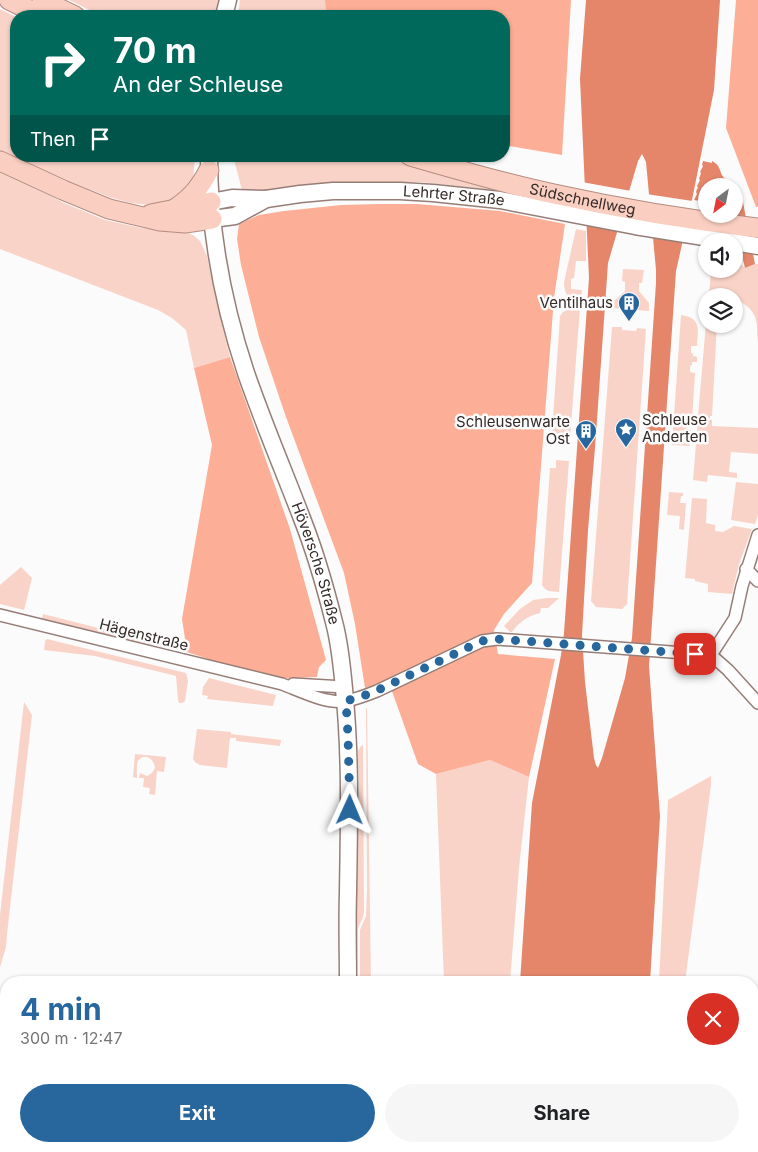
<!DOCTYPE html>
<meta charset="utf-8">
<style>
:root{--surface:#fff;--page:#f6f6f6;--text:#202124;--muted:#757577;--accent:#27679d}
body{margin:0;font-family:Inter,sans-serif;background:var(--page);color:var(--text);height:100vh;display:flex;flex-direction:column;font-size:19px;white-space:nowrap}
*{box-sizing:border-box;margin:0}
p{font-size:16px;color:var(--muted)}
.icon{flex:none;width:28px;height:28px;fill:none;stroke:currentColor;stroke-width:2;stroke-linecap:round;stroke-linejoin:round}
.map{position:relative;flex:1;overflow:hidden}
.sheet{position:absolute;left:0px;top:976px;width:759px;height:176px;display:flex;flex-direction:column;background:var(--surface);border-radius:20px 20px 0 0;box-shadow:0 1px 4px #0004}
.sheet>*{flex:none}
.guide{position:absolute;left:10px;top:10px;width:500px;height:152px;border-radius:20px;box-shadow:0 1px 4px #0004;background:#00695c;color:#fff;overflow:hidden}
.needle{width:32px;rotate:212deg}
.buttons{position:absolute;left:698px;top:178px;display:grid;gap:10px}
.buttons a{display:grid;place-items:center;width:45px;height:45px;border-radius:50%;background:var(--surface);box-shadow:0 1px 4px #0004;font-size:25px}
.pin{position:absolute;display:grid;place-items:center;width:42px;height:42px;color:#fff;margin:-21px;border-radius:10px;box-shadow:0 2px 8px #0006}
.me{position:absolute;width:55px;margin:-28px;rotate:1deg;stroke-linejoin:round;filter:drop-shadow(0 0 4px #0008)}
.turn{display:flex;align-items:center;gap:18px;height:105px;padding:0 20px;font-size:22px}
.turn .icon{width:65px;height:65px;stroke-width:2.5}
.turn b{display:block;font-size:35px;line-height:42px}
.then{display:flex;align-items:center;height:48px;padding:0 20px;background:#0003;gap:10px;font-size:19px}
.round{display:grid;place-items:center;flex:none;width:52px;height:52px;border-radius:26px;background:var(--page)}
.head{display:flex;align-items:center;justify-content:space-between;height:85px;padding:0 20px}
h1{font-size:30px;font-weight:700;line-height:38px;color:var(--accent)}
.action{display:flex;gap:10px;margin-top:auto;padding:10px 20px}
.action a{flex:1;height:58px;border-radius:30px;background:var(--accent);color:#fff;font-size:20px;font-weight:700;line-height:58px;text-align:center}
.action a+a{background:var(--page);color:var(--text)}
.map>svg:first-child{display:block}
</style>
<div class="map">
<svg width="758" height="1152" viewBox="0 0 758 1152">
<rect width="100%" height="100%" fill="#fbfbfb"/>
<g fill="#f9d3c8">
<path d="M69,0H218L215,16H102Z"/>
<path d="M240,0H325L326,16H238Z"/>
<path d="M0,9L16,17V156H195L193,182L183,196L157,206L131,203L112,198L0,154Z"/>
<path d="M233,156H387L525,193L420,182L327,185L243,194Z"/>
<path d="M0,168L64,203L105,220L141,228L175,231L185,232L193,235L200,241L207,256L221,321L230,357L194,368L186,330L172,318L158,310L0,249Z"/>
<path d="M576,229L586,231V261H576L574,278L571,279V289L582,290L581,302C569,302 564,294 564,282Z"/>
<path d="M734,258L745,268L755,264H758V342C757,334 758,324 755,317C752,309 742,301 734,299V296H709L711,269H734Z"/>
<path d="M623,269L644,270L642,283H639V291L649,303V311L612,308V300H615L625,291V282L622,281Z"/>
<path d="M571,308H580L570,438L556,437L552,433L560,316L563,312Z"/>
<path d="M681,315C702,318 698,330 697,346H691V353L693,354V356L697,357V362H692V365L690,366V372L695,373L692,420H688L687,429L691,430L690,446L672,445Z"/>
<path d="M706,323L717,324L712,416H710V418L698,416Z"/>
<path d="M612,327H622V330L636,331L637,328L646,329L627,604L622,609L596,607L591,601Z"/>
<path d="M699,419L712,420V426L758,428V454L731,452L729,472L737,473V478L708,475L707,482L693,480L698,420Z"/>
<path d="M556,460L569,461L559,592C551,591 547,593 542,585L550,468H556Z"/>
<path d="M736,482L758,484V515L755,524L731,520Z"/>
<path d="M669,492L683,493V496H681L680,503H686L684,530L679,529L680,516L667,515Z"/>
<path d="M692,498L707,499L706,523L715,525V531L723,532L734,526L752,529L739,564L732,594L708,592V584L695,581V579L685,578Z"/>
<path d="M21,567L32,578L24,610L0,604V585Z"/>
<path d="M547,598H559L548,608H541L540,613C528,616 520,621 512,632H510L504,626L520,609L533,600Z"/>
<path d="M43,614L150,641L149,645L42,619Z"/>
<path d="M47,639L186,673L188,681L185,701L182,703H179L178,700L176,676L95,656L44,650L45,641Z"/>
<path d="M209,678L276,695L273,706L207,699L208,696L202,695L203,687Z"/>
<path d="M24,702L32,715L7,934L6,947L0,967V915Z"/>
<path d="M367,708L371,982H360V930L366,916L367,889L366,709Z"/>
<path d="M197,729L231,732V734L281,740L280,746L236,741V738H230L227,768L200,765L196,763L193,759Z"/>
<path d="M363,745L364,911L363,917L358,928L357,982H354L355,892L359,815L358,751L361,746Z"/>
<path d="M135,754L166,757L164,772L157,771L155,795L149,794L150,788L143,787L144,778H139L140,773L147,776L152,773L155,768C154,759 145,752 138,761C136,765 137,773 137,778L133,777Z"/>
<path d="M490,760L529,777L519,868L510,982H444L436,774Z"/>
<path d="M711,776V785L685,982H659L668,800Z"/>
</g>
<g fill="#fdae96">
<path d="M325,0H571L562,155L504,145V16H326Z"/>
<path d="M736,0H758V207H756L726,128Z"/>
<path d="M380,204H417L500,211L565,224L554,298L532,583L504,614L494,630L498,654L555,659L529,777L490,760L436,774L418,764L388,680L372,687L365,688L355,624L344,573L286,417L259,337L241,265L237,239L239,224L259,215L284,211L341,205Z"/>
<path d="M230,357L290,529L326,660L319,667L317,677L268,679L187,652L182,619L212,445L194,368Z"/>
</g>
<g fill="#e5866a" fill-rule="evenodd">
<path d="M586,0H720L714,90L692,200L676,271L649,666L660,816L650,982H520L532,803L561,655L564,633L589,278L580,79ZM642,154L646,162L656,270V283L632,638L625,678L602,758L598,768L596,765L594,758L585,682L582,635L588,530L595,448L608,263L638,161Z"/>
<path d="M703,161L712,163V161C721,165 719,172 724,178C729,183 736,186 741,192L755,264L745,268L732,214H734V186H706V202L694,200L697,194L696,192L697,189L698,188L697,186L700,180L699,179L701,173L700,172L703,166L702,165Z"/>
<path d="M512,1146H641L640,1152H512Z"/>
</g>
<g fill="#fbfbfb">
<path d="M582,182L631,191L624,216L583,208Z"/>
<path d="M646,194L706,203V205L694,202L689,226L649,220Z"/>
</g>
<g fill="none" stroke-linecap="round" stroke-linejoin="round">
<g stroke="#967e77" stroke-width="14">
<g id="minor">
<path d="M746,569L758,581"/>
<path d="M0,615L282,684C301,691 325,704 346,701C357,699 367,695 377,691L482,641L497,639L711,655"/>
<path d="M711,655L735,618L742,586L758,535"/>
<path d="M711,655L728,670L758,703"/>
<path d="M293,684L344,687"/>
<path d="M0,1023L6,1024"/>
<path d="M752,1096L758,1092"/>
<path d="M50,1152L51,1146"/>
<path d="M691,1152L692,1146"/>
</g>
</g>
<g stroke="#967e77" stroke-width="19">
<g id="secondary">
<path d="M224,16L228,0"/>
<path id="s1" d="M209,156C209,230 223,304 246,373C263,422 283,469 301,516C315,551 325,586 334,622C340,644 342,667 344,689C351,757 349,825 348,893C347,923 348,953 348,982"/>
<path id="s2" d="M211,202L232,198L266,199L300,194L333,191H400L433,193L500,200L635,226L729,241"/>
<path d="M212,219L235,216L266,199"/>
<path d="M734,242L758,246"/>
<path d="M348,1152V1146"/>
</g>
</g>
<g stroke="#b38d81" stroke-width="21">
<g id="trunk">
<path d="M9,0L42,16"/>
<path d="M42,0L75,16"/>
<path id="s3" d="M410,156C458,170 506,184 554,194C622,209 690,220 758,228"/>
<path d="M0,161L63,190L109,209L160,221L185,223L212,219"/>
<path d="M176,208C192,197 200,187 209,170"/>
<path d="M151,214L211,202"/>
</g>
</g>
<use href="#minor" stroke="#fff" stroke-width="11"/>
<use href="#secondary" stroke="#fff" stroke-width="16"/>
<use href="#trunk" stroke="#facec0" stroke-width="19"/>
</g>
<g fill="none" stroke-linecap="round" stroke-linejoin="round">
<path stroke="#27679d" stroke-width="9" stroke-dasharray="0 16.2" d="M350,810L348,736L346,701L363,696L376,691L482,641L497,639L695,654"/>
</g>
<defs>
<g id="building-pin" transform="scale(1.125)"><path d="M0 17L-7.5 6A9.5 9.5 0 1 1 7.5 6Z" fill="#27679d" stroke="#fbfbfb"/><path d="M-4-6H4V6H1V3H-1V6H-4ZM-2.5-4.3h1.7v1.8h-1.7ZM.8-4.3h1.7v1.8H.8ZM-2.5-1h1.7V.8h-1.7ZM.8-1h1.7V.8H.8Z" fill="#fff"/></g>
<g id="sight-pin" transform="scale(1.125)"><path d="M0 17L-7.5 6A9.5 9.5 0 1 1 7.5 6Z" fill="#27679d" stroke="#fbfbfb"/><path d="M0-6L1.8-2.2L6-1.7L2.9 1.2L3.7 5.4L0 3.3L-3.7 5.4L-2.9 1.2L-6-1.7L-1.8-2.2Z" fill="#fff"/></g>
</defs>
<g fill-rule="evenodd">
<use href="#building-pin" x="629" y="303"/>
<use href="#sight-pin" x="626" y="429"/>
<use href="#building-pin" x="586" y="431"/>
</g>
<g text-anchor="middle" stroke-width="5" stroke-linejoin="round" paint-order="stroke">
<g font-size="15" fill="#342a27" stroke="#fbfbfb">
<text dy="5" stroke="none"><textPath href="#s2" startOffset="244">Lehrter Straße</textPath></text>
<text dy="5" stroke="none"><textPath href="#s3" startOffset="178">Südschnellweg</textPath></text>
<text dy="5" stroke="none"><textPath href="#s1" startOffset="424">Höversche Straße</textPath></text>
<text transform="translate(144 635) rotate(14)" y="5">Hägenstraße</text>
</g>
<g font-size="15" fill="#342a27" stroke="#fbfbfb" text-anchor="end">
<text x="613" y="308">Ventilhaus</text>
<text x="642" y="425" text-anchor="start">Schleuse<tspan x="642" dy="17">Anderten</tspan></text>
<text x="570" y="427">Schleusenwarte<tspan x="570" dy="17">Ost</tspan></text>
</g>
</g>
</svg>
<div class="buttons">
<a><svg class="needle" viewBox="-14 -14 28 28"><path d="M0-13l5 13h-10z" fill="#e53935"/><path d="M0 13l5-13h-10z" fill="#757577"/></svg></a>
<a><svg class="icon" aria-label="sound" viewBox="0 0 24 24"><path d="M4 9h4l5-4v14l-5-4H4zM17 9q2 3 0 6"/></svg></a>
<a><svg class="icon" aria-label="layers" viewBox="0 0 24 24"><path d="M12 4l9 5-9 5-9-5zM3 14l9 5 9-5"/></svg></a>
</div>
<div class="pin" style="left:695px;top:654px;background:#d93025"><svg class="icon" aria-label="arrive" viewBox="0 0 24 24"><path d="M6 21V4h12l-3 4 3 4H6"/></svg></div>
<svg class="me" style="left:350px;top:810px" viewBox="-20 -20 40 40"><path d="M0-17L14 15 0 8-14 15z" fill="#27679d" stroke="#fff" stroke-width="4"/></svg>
<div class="guide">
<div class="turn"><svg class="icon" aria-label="right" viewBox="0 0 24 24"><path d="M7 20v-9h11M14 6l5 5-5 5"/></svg><div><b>70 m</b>An der Schleuse</div></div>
<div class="then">Then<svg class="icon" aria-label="arrive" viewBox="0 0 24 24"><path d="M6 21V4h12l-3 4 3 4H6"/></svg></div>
</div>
<section class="sheet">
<div class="head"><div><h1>4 min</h1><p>300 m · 12:47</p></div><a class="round" style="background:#d93025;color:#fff"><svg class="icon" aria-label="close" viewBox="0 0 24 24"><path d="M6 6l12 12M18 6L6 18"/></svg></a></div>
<div class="action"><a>Exit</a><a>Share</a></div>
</section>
</div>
